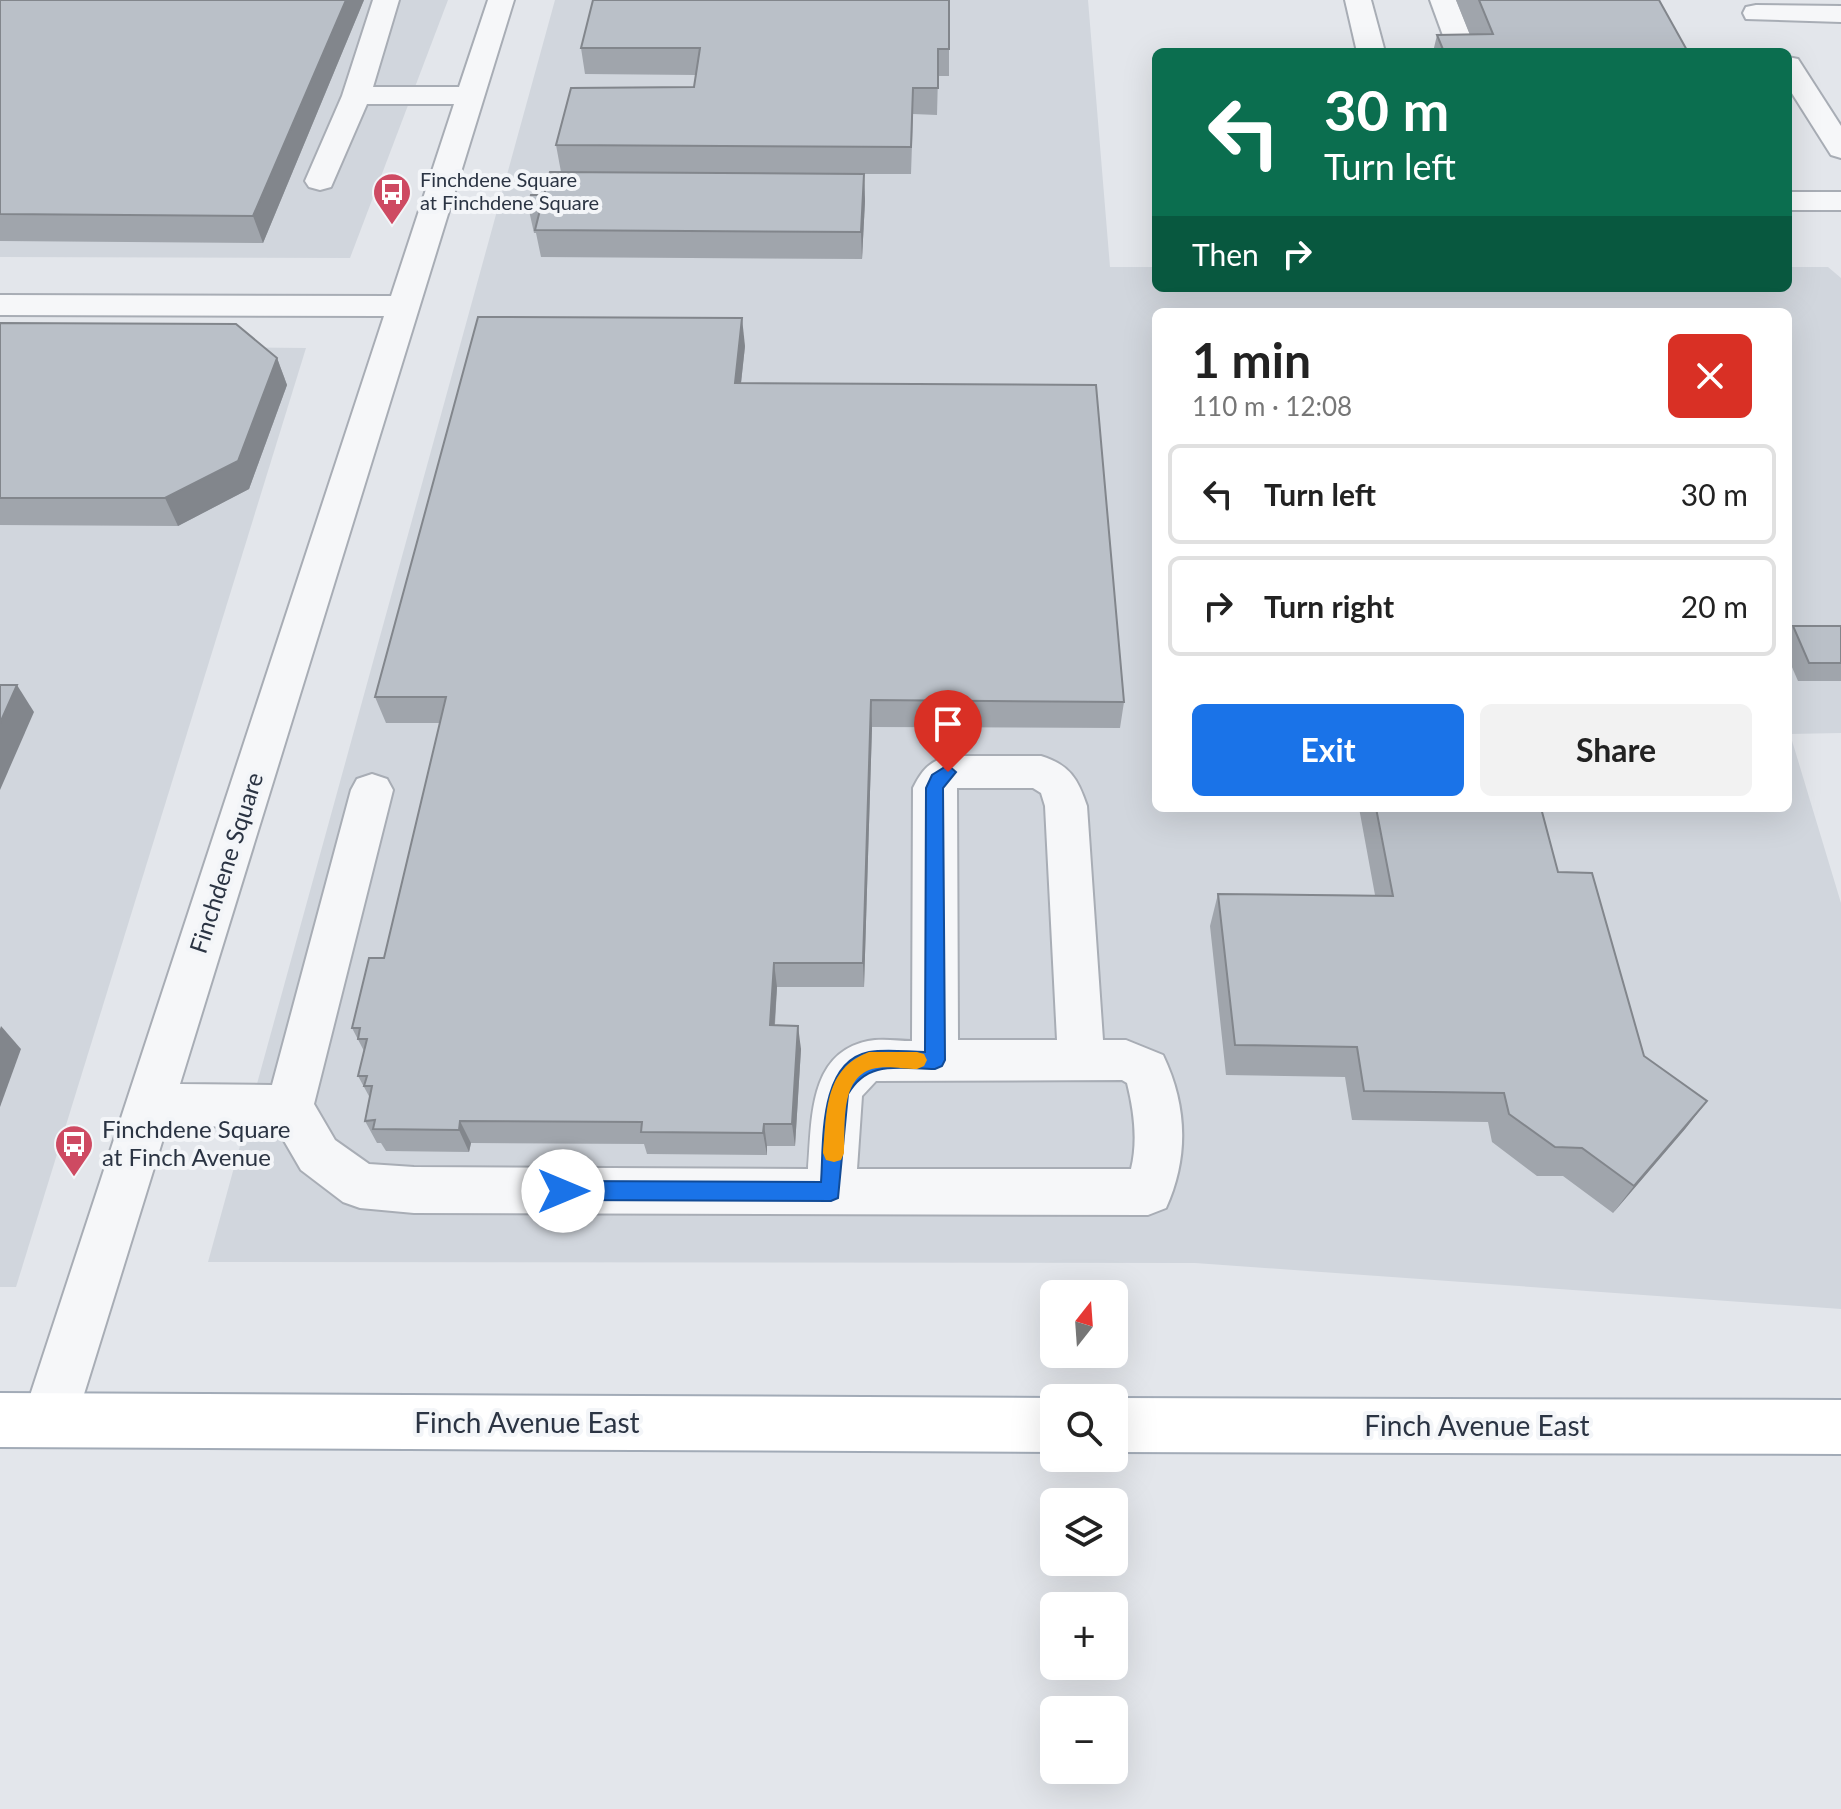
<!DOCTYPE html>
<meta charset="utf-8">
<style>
:root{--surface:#fff;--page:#f2f2f2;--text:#222;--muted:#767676;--line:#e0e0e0;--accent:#1a73e8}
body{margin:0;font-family:Lato,sans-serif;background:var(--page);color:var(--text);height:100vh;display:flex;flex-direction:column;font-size:30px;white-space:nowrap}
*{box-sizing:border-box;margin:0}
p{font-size:26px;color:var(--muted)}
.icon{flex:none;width:44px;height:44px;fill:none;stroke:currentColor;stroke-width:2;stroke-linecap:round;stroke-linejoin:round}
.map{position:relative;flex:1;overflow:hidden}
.drawer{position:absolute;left:1152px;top:308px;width:640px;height:504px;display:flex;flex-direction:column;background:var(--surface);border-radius:12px;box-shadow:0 8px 32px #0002}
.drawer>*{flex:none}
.hud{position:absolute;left:1152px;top:48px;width:640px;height:244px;border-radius:12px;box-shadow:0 8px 32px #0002;background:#0b6e4f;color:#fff;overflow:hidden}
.needle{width:52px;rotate:17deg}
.tools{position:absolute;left:1040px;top:1280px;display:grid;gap:16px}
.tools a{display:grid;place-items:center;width:88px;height:88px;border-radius:12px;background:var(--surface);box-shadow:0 8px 32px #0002;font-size:40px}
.pin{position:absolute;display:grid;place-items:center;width:68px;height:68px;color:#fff;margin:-82px -34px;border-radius:50% 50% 50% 0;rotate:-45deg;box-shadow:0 0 8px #0007}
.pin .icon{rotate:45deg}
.me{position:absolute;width:88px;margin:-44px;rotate:90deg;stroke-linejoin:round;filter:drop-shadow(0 0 6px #0008)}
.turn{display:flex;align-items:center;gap:28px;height:168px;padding:0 40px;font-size:36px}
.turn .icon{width:104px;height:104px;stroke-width:2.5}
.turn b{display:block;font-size:56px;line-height:68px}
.then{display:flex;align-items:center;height:76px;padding:0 40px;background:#0003;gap:16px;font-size:30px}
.round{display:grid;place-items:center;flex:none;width:84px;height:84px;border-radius:12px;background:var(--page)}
.headline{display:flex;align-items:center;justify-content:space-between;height:136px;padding:0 40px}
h1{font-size:48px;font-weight:700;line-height:60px}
.action{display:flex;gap:16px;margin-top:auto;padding:16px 40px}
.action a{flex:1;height:92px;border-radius:12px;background:var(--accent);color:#fff;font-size:32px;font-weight:700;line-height:92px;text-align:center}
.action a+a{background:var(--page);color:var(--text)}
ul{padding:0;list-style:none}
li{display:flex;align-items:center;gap:24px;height:100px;margin:0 16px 12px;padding:0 24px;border:4px solid var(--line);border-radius:12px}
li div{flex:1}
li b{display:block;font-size:30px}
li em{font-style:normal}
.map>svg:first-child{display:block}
</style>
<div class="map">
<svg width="1841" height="1809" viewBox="0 0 1841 1809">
<rect width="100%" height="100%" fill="#e3e6eb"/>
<g fill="#d1d6dd" fill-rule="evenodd">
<path d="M0,0H448L350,258L0,257Z"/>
<path d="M555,0H1088L1110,267H1156V288H1788V267H1828L1841,278V733L1790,734L1841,903V1309L1195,1263L208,1262ZM1156,312H1788V808H1156Z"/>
<path d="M0,345L306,348L16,1287H0Z"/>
</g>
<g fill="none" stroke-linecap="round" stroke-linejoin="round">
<g stroke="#a8adb5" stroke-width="4">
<g id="minor">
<path d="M373,0H399L373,87H459L488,0H514L180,1084L272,1085L351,790L357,779L372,774L387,779L393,790L314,1104L335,1140L369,1164L414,1167L808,1169C812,1121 808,1053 868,1041C882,1038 898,1041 912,1041L913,788C922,770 929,762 948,756H1041C1070,765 1078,779 1087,806L1103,1040H1126L1163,1055C1187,1105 1189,1157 1166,1208L1148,1215L414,1213L360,1208L343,1202L301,1170L276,1127L167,1126L76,1420L68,1439L49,1447L30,1439L22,1420L384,316L0,315V295L391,296L454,104H367L331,187L320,190L309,187L305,181L342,96ZM957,788H1033L1041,793L1045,806L1057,1040H958ZM1122,1080L1127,1083C1134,1111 1138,1141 1131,1169H857L862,1096L876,1081Z"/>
<path d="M1345,0H1371L1385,52H1357Z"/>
<path d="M1430,0H1456L1477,52H1449Z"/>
<path d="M1756,5L1841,6V22L1746,19L1743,13L1746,7Z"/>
<path d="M1788,57L1798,59L1841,126V158L1831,155L1788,87Z"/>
<rect x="1788" y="192" width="53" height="18"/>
</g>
</g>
<g stroke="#a2abb7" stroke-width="4">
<g id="major">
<path d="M0,1393L1054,1398V1452L0,1447Z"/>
<path d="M1114,1398L1841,1400V1454L1114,1452Z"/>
</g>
</g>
<use href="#minor" fill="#f6f7f9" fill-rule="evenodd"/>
<use href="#major" fill="#fff" fill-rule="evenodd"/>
</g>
<g fill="#a0a5ac">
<path d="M0,0H364L263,243L0,241Z"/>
<path d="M949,0V76H938L937,115L913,114L911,174H864L865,201L862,259L541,257L536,233H534L528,206L544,195L561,172L556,145L694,87L696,75L585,74L581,48Z"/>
<path d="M1456,0H1659L1688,52H1433L1437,35H1470Z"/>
<path d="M0,323L277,358L287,385L249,489L178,526L0,525Z"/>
<path d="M745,346L741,383L1124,702L1120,728L872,727L864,987H777L775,1025L801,1049L795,1146H767V1155L647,1154L644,1144L471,1143L469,1152L386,1151L381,1143H377L365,1121L370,1098L358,1076L364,1051L352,1028L384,958L440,723H386L375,697Z"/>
<path d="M1793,626H1841V681H1798L1788,658V634Z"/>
<path d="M1359,808H1541L1558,872L1644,1056L1707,1101L1685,1129L1613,1213L1563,1176H1537L1492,1142L1488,1122L1352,1120L1345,1077L1226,1075L1210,926L1218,894L1375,895Z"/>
</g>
<g fill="#82868c">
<path d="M346,0H364L263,243L253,216Z"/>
<path d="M864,174L865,201L862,259L861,232Z"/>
<path d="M742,318L745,346L738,410L735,383Z"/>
<path d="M277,358L287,385L249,489L178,526L165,498Z"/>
<path d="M17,685L34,712L0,790V723Z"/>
<path d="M871,700L872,727L864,987L863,963Z"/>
<path d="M774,963L777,987L773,1048L770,1025Z"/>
<path d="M1,1026L21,1049L0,1107V1029Z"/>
<path d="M798,1026L801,1049L795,1146L792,1124Z"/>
<path d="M1707,1101L1685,1129L1613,1213L1634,1186Z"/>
<path d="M460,1121L471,1143L469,1152L459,1130Z"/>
<path d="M764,1124L767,1146V1155L763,1133Z"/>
</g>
<g fill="#bac0c8" stroke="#82868c" stroke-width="2">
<path d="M0,0H346L253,216L0,214Z"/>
<path d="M593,0H949V49H938V88H913L911,147L556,145L571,88L694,87L700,48H581Z"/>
<path d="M1479,0H1659L1688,52H1444L1437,35L1493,34Z"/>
<path d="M550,172L864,174L861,232L535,230L541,206H528L531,195H544Z"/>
<path d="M478,317L742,318L735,383L1096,385L1124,702L871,700L863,963H774L770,1025L798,1026L792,1124H764L763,1133L641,1132L642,1122L460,1121L459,1130L373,1129L375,1120L365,1121L372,1086H364L367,1076H358L367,1039H358L360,1028H352L369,958H384L446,697H375Z"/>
<path d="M0,323L236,324L277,358L238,461L165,498H0Z"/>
<path d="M1793,626H1841V663H1809Z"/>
<path d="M0,685H17L0,723Z"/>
<path d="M1376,808H1541L1558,872L1592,873L1644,1056L1707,1101L1634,1186L1582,1148L1555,1147L1509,1114L1504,1093L1364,1091L1357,1047L1235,1045L1218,894L1393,896Z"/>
</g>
<path fill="#1a73e8" stroke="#114b97" stroke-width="2" d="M948,765L956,772L943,788L945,1060L942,1066L935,1069C900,1069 868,1059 848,1094L838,1198L831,1201L563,1200L556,1197L553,1191L556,1184L563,1181L821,1182C824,1143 818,1062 869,1052C887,1049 908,1052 925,1052L926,788L932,775Z"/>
<path fill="#f59e0b" d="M869,1052H917L924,1054L927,1060L924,1066L917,1069C904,1069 885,1065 872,1069C839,1079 846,1127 844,1153L841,1160L834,1162L826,1160L823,1153C827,1112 824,1069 869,1052Z"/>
<defs>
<g id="bus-pin" transform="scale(2)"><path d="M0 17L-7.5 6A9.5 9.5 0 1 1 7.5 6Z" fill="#ce4a62" stroke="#f3f5f8"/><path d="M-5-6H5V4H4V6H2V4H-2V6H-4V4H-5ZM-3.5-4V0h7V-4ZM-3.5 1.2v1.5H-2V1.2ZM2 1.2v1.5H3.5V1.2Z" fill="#fff"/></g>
</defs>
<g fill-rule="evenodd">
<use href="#bus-pin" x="392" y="192"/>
<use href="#bus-pin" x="74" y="1144"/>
</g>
<g text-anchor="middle" stroke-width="8" stroke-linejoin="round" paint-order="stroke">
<g font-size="20" fill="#2b3443" stroke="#f3f5f8" text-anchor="start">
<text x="420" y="187">Finchdene Square<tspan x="420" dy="23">at Finchdene Square</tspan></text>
</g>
<g font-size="24" fill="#2b3443" stroke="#f3f5f8">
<text transform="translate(227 863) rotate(-72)" y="8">Finchdene Square</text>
</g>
<g font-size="24" fill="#2b3443" stroke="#f3f5f8" text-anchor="start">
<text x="102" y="1138">Finchdene Square<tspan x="102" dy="28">at Finch Avenue</tspan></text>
</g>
<g font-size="28" fill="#2b3443" stroke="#f3f5f8">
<text x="527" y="1433">Finch Avenue East</text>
<text x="1477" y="1436">Finch Avenue East</text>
</g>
</g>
</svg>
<div class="tools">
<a><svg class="needle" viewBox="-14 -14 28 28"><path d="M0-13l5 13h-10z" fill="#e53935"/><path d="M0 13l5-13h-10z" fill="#767676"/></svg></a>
<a><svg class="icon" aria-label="search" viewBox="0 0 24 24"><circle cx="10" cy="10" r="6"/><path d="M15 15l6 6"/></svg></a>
<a><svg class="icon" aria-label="layers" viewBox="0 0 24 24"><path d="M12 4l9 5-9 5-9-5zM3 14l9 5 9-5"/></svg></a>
<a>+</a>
<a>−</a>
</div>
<div class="pin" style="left:948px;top:772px;background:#d93025"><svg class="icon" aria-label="arrive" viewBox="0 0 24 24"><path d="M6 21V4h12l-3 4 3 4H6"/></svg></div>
<svg class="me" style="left:563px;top:1191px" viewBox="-20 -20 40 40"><circle r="19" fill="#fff"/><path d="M0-13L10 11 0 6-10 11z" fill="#1a73e8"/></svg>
<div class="hud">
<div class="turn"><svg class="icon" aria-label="left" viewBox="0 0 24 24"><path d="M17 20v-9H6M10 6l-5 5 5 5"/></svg><div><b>30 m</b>Turn left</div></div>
<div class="then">Then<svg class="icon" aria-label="right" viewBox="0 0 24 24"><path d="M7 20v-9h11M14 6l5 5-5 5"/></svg></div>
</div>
<section class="drawer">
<div class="headline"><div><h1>1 min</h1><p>110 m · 12:08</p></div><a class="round" style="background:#d93025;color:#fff"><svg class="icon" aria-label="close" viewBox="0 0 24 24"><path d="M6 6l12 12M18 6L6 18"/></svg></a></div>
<ul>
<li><svg class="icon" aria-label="left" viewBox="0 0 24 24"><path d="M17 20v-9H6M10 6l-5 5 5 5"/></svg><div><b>Turn left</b></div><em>30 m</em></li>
<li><svg class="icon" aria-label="right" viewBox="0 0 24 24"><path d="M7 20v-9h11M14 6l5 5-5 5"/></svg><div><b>Turn right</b></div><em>20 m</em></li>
</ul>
<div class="action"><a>Exit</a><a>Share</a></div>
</section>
</div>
